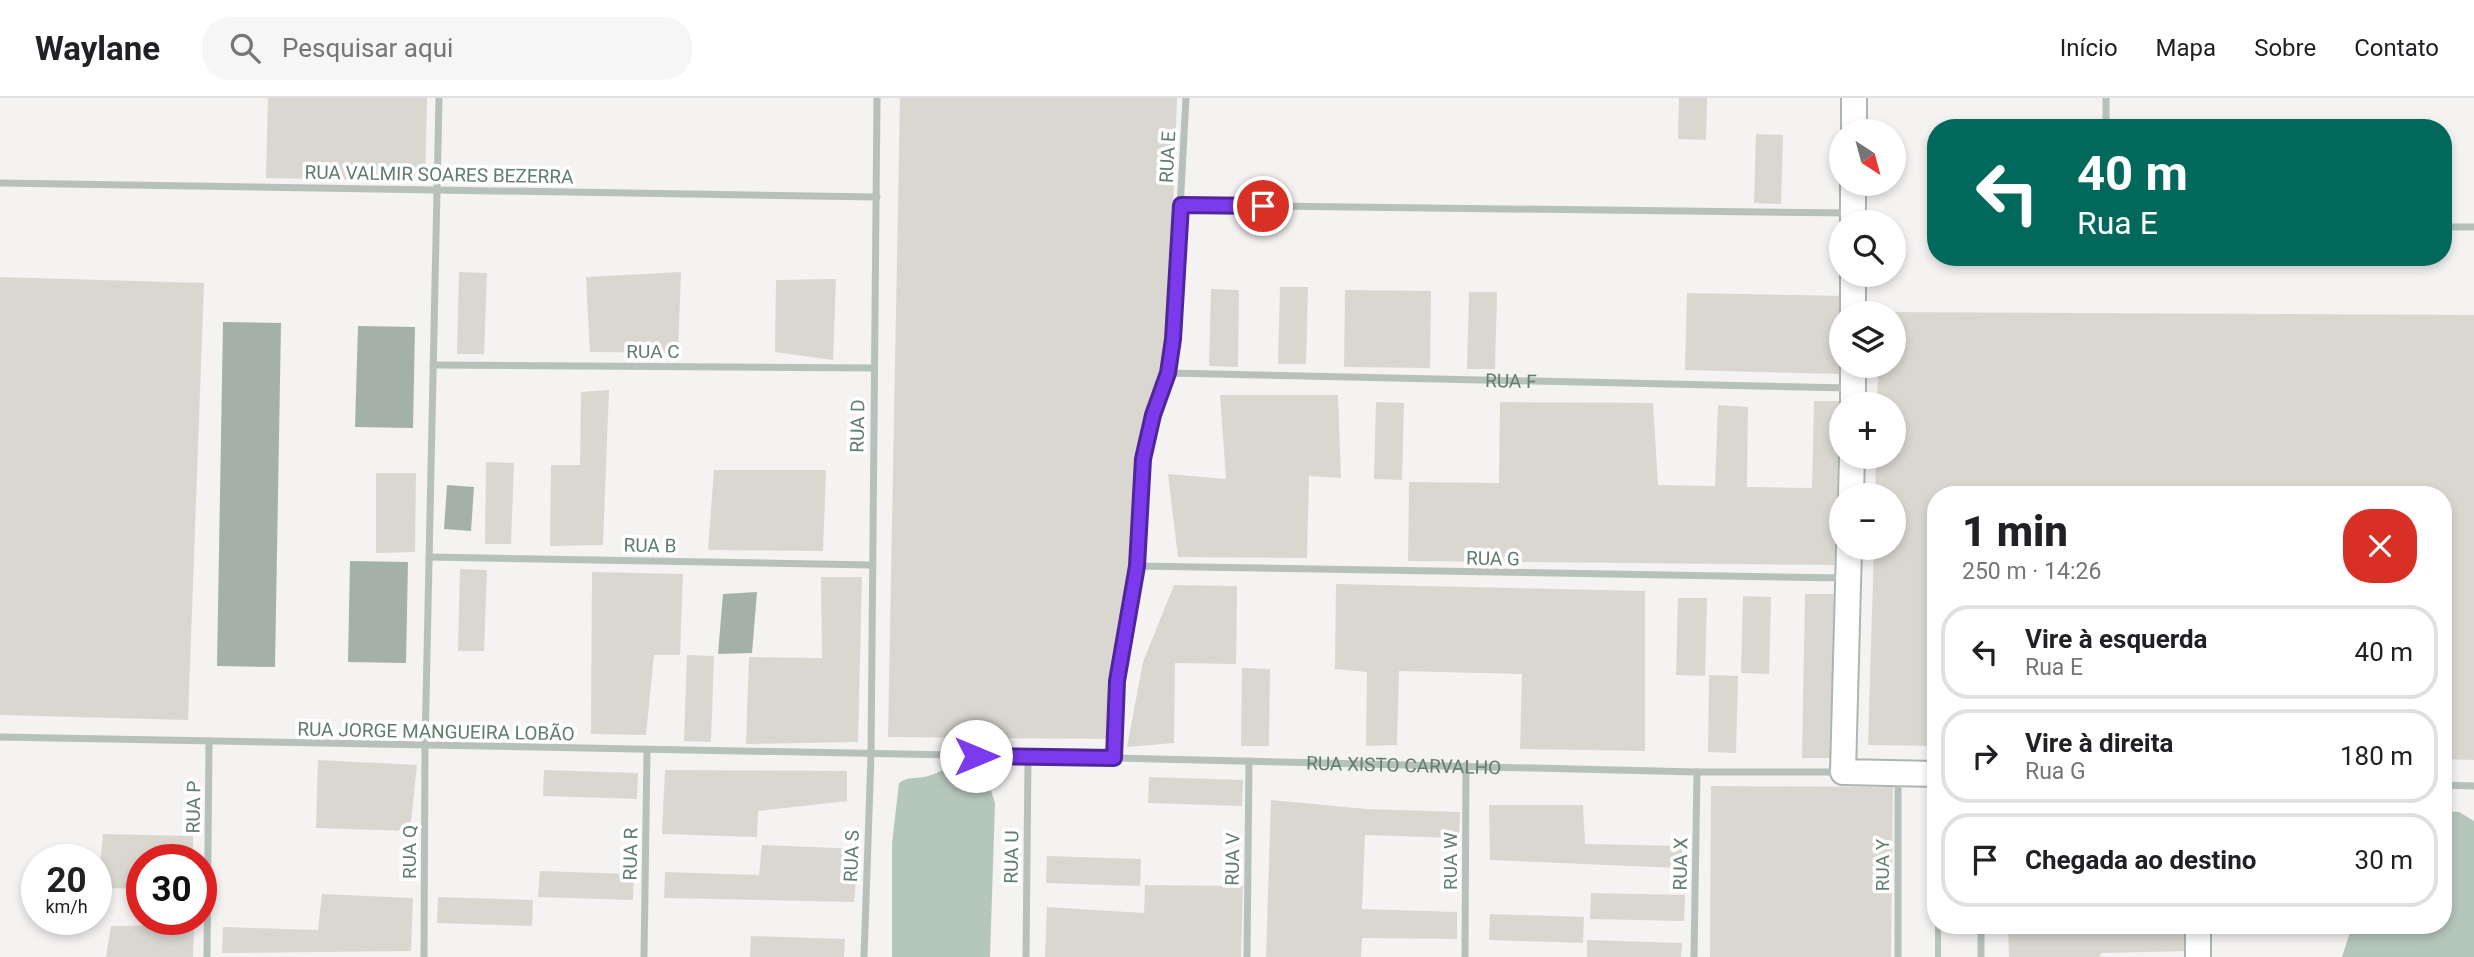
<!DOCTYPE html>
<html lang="pt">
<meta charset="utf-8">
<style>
:root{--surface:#fff;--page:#f6f6f6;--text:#202124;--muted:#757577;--line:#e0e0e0}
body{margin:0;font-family:Roboto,sans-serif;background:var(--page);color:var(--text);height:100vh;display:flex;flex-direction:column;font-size:26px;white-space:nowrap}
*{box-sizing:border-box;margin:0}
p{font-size:23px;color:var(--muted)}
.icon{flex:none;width:38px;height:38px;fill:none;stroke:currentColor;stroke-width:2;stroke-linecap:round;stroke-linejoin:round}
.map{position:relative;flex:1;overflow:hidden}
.drawer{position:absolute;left:1927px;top:388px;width:525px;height:448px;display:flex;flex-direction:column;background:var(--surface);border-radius:28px;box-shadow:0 4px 10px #0003}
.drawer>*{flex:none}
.banner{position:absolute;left:1927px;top:21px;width:525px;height:147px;border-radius:28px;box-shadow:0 4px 10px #0003;background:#00695c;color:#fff;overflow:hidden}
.needle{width:46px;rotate:144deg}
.buttons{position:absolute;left:1829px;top:21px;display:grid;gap:14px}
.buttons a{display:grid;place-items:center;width:77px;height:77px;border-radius:50%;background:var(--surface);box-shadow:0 4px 10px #0003;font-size:35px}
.speed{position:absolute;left:21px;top:746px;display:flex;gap:14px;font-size:35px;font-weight:700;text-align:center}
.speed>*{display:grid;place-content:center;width:91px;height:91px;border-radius:50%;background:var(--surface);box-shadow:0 4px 10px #0003;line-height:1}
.speed small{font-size:18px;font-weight:400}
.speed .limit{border:10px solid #d22;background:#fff;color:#111}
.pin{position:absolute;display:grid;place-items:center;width:60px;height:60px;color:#fff;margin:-30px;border:4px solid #fff;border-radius:50%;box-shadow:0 2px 7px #0007}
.me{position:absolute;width:77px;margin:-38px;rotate:90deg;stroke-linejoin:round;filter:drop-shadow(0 0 5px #0008)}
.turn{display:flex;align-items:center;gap:24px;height:147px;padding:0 35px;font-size:32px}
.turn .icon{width:91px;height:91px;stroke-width:2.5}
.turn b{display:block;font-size:49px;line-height:60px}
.round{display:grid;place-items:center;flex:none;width:74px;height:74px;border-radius:28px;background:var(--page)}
.overview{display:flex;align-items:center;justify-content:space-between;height:119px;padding:0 35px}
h1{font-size:42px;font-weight:800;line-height:52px}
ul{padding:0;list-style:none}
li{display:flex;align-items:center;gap:21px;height:94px;margin:0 14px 10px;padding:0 21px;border:4px solid var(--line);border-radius:28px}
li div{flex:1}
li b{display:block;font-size:26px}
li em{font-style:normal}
header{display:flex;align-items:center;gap:42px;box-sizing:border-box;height:98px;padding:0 35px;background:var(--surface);border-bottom:2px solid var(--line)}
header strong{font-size:33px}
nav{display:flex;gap:38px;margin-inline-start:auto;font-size:24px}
.search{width:490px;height:63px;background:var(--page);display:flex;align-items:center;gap:18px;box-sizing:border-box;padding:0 24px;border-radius:28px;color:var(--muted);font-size:26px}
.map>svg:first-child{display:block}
</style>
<header>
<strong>Waylane</strong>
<div class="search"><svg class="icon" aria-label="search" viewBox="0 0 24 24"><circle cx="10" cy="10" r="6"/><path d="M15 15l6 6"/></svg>Pesquisar aqui</div>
<nav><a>Início</a><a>Mapa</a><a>Sobre</a><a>Contato</a></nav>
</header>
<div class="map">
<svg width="2474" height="859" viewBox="0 0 2474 859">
<rect width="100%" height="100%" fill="#f5f2f2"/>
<g fill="#dad7d1">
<path d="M268,0H427L425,83L266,80Z"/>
<path d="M900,0H1177L1168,255L1146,346L1137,468L1122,556L1114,641L888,639Z"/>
<path d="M1679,0H1707L1706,42L1678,41Z"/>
<path d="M1756,36L1783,37L1781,106L1754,105Z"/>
<path d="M459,174L487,175L484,256H457Z"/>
<path d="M681,174L678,255L590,254L586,179Z"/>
<path d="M0,179L204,185L188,622L0,617Z"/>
<path d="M836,181L833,262L775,254L776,182Z"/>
<path d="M1280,189H1308L1306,266H1278Z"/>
<path d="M1211,191L1239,192L1238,269L1209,268Z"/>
<path d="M1345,192L1431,193L1430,270L1344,269Z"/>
<path d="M1469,194H1497L1495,271H1467Z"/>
<path d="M1687,195L1845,198L1841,215V276L1685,272Z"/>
<path d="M1880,214L2474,217V662L2443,661V397H1936L1935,648L1868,647L1874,450H1894V397H1875L1876,359H1894V306H1877L1878,268H1894V215Z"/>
<path d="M609,292L603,447L550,448L551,367H580L581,294Z"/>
<path d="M1220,297H1338L1341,380L1309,378L1307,460L1178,459L1168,376L1226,381Z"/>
<path d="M1814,303H1845L1841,306L1842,467L1408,463L1409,384L1499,385L1500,304L1653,305L1658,387L1715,388L1718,307L1748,309L1747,389L1812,390Z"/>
<path d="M1376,304L1404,305L1402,382L1374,381Z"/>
<path d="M486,364L514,365L511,446H485Z"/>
<path d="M714,372H826L823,453L708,452Z"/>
<path d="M376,375H416L415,454L376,455Z"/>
<path d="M460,471L487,472L484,553H458Z"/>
<path d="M592,474L683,476L680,557H654L646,637L591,636Z"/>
<path d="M821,479H862L858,644L746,646L749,559L822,560Z"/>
<path d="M1336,486L1645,493V653L1520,651L1522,576L1399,573L1397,647L1366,648L1367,574L1335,571Z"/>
<path d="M1174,487L1237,488L1236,566L1175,565L1174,645L1127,649L1143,564Z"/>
<path d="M1805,496H1836L1833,660H1802Z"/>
<path d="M1743,498L1771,499L1769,576L1741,575Z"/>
<path d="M1678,500H1707L1705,578L1676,577Z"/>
<path d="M687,557L714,558L711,644L684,643Z"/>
<path d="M1242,570L1270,571L1269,648H1241Z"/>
<path d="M1709,577L1738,578L1736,655L1708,654Z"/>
<path d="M318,662L417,667L410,733L316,730Z"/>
<path d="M544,672L638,675L637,701L543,698Z"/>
<path d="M665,672L847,673V703L758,713L757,739L662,736Z"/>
<path d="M1149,679L1243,682L1242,708L1148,705Z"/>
<path d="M1711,688L1893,689L1891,859H1710Z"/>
<path d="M1271,702L1366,711L1460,714L1459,740L1365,737L1362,811L1457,814V841L1362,840L1361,859H1266Z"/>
<path d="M1489,707H1583L1585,746L1683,748L1680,770L1490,762Z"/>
<path d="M103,736L193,738V761H142V791L98,790Z"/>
<path d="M762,747L859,751L854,804L664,800L665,774L759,777Z"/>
<path d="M1047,758L1141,761L1140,788L1046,785Z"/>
<path d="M540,773L634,776L633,802L538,799Z"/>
<path d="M1145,787L1243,788L1241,859H1045L1047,809L1144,815Z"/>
<path d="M1591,795L1685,797L1684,823L1590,821Z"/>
<path d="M322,796L413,800L411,853L222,855L223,829L318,832Z"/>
<path d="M438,799L533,802L532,828L437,825Z"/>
<path d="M1490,816L1584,819L1583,845L1489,842Z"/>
<path d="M194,827L193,859H106L111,828Z"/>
<path d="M2008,828L2194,830L2191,853L2101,855L2100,859H2009Z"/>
<path d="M751,838L845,841L844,859H750Z"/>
<path d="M1587,842L1682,845L1681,859H1587Z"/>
</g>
<g fill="#b5c6bb">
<path d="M968,665L983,668L995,705L990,859H892V745L899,685C910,677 919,682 931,677C944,672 954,667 968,665Z"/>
<path d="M2443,713L2459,714L2474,723V859H2342L2352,828H2443Z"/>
</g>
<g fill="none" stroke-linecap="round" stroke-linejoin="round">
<path stroke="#b5c6bb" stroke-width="6" d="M1938,828V859"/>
</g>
<g fill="#a3b1a9">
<path d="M223,224L281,225L275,569L217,568Z"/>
<path d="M358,228L415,229L413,330L355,329Z"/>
<path d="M447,387L474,389L471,433L444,431Z"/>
<path d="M350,463L408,464L406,565L348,564Z"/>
<path d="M757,494L752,555L718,556L723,496Z"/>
</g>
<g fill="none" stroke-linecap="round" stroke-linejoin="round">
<g stroke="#aab6b0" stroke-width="28">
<g id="secondary">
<path d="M1854,33V0"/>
<path d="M1853,124V86"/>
<path d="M1853,177V215"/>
<path d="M1853,306V268"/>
<path d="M1851,397L1852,359"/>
<path d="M1849,450L1843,674L1936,676"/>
<path d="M2198,859V828"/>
</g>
</g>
<g stroke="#b7c1bc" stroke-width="7">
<path d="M2106,0V30"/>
<path d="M0,85L877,99"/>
<path d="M1181,107L1849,115"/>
<path d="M2443,129H2474"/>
<path d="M433,267L873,270"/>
<path id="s1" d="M1168,275L1849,290"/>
<path d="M429,459L871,467"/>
<path d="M1137,468L1844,480"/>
<path id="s2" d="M0,639L1114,660L1697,674H1839"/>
<path d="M1114,660L1117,583L1134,499L1146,346L1168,275L1173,241L1186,0"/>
<path d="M2443,687L2474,688"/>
<path d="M207,859L209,643"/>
<path d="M424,859L425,649L439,0"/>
<path d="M644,859L647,653"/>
<path d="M864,859L871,657L877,0"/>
<path d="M1026,859L1028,659"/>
<path d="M1247,859L1249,663"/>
<path d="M1465,859L1466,667"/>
<path d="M1694,859L1697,674"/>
<path d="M1898,859V678"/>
<path d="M1981,859V828"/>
</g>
<use href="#secondary" stroke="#fff" stroke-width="24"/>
</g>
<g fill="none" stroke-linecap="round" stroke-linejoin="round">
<g stroke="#51269a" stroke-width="18">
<path id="route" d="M976,658L1114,660L1117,583L1137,468L1143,361L1153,317L1168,275L1173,241L1181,107L1263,108"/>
</g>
<use href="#route" stroke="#7c3aed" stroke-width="12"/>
</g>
<g text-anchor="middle" stroke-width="7" stroke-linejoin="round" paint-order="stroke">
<g font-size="19" fill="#607d6f" stroke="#fff">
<text transform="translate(1167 59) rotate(-87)" y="7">RUA E</text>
<text transform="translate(439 76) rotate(1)" y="7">RUA VALMIR SOARES BEZERRA</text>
<text x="653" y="260">RUA C</text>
<text dy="7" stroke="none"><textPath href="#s1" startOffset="343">RUA F</textPath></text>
<text transform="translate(857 328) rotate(-89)" y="7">RUA D</text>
<text transform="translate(650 447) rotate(1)" y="7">RUA B</text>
<text transform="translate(1493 460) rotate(1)" y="7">RUA G</text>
<text transform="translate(436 633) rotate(1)" y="7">RUA JORGE MANGUEIRA LOBÃO</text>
<text dy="7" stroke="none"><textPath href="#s2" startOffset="1404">RUA XISTO CARVALHO</textPath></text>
<text transform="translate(193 709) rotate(-89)" y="7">RUA P</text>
<text transform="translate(409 754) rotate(-90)" y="7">RUA Q</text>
<text transform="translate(630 756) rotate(-89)" y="7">RUA R</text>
<text transform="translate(851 758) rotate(-88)" y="7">RUA S</text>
<text transform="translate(1011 759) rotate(-89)" y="7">RUA U</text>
<text transform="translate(1232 761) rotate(-89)" y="7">RUA V</text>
<text transform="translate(1450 763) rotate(-90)" y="7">RUA W</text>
<text transform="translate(1680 766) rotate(-89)" y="7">RUA X</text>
<text transform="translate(1882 767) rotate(-90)" y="7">RUA Y</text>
</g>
</g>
</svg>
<div class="buttons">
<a><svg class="needle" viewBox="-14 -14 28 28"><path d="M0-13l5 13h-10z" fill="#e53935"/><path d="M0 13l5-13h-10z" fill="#757577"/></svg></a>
<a><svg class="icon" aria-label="search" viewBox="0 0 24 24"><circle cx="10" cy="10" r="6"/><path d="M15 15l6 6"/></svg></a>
<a><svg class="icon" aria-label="layers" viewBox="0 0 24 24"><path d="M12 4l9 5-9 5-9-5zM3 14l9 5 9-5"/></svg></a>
<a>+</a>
<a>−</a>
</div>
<div class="speed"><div>20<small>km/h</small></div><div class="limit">30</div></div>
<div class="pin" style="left:1263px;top:108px;background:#d93025"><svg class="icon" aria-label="arrive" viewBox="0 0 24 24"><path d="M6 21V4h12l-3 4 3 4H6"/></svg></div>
<svg class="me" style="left:976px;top:658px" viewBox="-20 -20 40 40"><circle r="19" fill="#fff"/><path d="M0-13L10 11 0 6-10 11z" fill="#7c3aed"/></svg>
<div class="banner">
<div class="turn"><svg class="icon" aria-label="left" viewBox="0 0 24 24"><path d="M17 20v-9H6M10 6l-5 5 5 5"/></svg><div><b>40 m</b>Rua E</div></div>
</div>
<section class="drawer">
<div class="overview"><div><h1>1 min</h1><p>250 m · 14:26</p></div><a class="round" style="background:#d93025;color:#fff"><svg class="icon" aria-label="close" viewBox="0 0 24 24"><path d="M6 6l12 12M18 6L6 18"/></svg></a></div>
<ul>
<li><svg class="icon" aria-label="left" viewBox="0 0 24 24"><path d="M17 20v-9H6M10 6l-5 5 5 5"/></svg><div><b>Vire à esquerda</b><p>Rua E</p></div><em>40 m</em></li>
<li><svg class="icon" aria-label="right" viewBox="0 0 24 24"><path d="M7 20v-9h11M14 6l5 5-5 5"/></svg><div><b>Vire à direita</b><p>Rua G</p></div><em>180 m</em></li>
<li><svg class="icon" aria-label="arrive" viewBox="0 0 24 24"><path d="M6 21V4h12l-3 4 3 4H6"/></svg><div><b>Chegada ao destino</b></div><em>30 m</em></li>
</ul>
</section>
</div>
